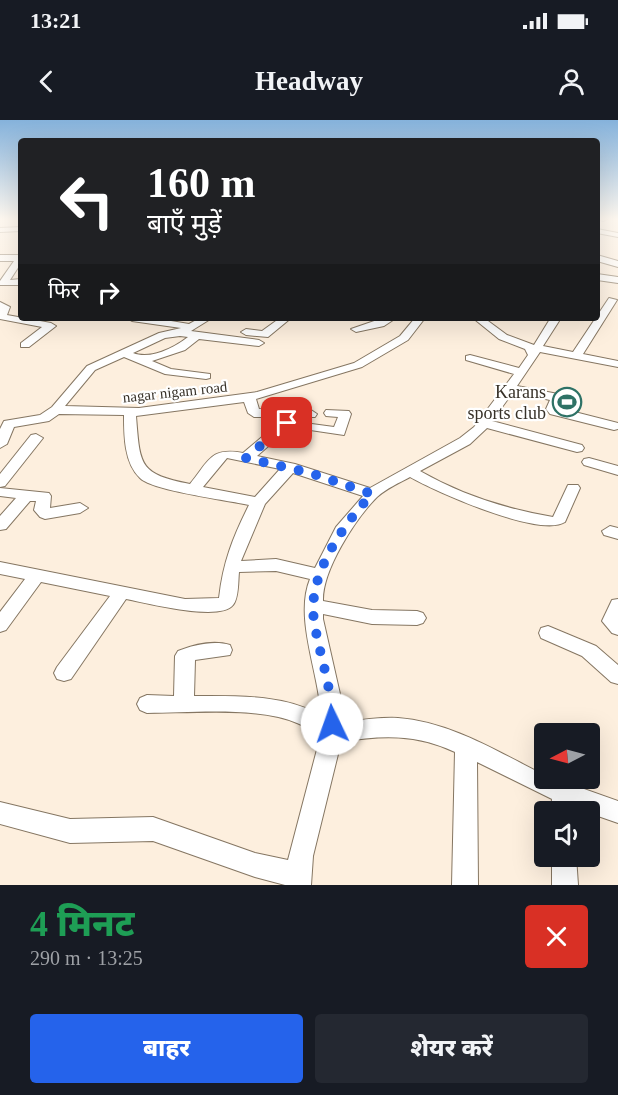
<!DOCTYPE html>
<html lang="hi">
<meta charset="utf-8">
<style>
:root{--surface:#171b24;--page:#242831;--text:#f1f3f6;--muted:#9ea1a6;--accent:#2563eb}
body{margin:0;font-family:"Times New Roman","Noto Sans Devanagari",serif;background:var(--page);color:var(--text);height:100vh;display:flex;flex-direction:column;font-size:22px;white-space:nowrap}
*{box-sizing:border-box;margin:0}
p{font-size:20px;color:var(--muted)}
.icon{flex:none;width:33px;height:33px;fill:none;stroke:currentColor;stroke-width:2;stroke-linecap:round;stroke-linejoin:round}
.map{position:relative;height:765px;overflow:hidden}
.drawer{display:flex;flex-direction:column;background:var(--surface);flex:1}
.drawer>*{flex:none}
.hud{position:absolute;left:18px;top:18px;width:582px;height:183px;border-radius:6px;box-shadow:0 6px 24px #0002;background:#202124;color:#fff;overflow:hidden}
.needle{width:39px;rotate:264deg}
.controls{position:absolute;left:534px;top:603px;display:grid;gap:12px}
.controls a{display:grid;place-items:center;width:66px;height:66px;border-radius:6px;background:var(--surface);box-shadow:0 6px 24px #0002;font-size:30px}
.pin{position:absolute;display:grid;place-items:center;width:51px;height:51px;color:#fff;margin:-26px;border-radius:12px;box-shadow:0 3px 9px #0006}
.me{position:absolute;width:66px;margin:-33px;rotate:357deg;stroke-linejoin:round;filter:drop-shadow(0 0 4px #0008)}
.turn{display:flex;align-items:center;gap:21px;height:126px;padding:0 30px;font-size:27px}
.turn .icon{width:78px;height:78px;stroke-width:2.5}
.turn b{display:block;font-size:42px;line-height:51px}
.then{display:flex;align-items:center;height:57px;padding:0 30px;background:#0003;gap:12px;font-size:22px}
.round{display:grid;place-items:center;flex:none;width:63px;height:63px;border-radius:6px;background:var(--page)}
.headline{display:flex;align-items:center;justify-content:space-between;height:102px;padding:0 30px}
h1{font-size:36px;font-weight:800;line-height:45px;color:#1e9e55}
.cta{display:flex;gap:12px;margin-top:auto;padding:12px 30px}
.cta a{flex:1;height:69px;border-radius:6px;background:var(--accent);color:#fff;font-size:24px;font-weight:800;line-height:69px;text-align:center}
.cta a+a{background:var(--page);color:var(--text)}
.status{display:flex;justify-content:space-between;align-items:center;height:42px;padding:0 30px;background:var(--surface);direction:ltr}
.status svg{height:16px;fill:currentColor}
header{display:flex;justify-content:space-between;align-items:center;height:78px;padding:0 30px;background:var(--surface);font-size:27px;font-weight:800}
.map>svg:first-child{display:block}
</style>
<div class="status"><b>13:21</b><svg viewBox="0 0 49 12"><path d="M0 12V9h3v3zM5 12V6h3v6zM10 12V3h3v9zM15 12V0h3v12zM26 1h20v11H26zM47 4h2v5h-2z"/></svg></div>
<header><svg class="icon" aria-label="back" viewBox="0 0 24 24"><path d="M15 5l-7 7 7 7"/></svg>Headway<svg class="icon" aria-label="person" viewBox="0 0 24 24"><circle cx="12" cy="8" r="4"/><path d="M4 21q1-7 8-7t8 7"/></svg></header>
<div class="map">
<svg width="618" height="765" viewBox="0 0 618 765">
<rect width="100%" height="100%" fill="#fdefde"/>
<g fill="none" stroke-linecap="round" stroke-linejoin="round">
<g stroke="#857662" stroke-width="2">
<g id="minor">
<path d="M598,99H607L603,101Z"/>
<path d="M21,107V111L0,112V108Z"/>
<path d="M597,109L618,113V117L597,113Z"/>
<path d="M0,135H21V143L10,160L21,159V165H0V161L14,141H0Z"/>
<path d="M597,135L618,141V147L597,141Z"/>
<path d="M597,154L618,157V163L597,160Z"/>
<path d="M609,178L617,180L583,234L618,241V247L540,232L517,266L558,274L563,281L559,288L618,303V309L614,310L550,294L546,289L550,280L513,272L492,301L582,325L584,328L582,331L577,332L487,308L470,324L420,351C462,375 506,389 553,397L568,365H578L580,368L565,402C540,418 436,372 410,357C399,363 387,368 377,377C356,398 322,450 323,481L372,490L417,491L423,493L426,498L423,503L417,505L372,504L323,494V499L340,574L342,603C360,600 379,597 398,598C451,602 498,632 544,655V658H553L618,681V703L575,688V692H551L552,679L477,642L478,765H452L455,632C416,614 382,615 341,622L313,736L311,765H285L255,757L153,721L70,723L0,704V682L70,699L153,697L255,733L288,740L320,618C313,612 305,606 297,603C259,586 188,593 147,593L140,590L137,584L140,578L147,575L174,576L175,536L178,531C193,525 214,520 230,525L232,530L230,535L195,540L194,576C236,576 283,574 321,595C319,553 294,498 310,459L276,451L239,452C238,461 239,478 233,485C220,502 146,483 126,479L71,559L64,561L57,559L54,553L57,547L110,476L41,462L6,510L0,512V492L25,459L0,454V442L185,479L219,478C223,442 233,417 249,385C227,380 153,371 140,358C124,343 124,315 124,295L59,294L49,301L14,307L7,324L0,328V309L4,301L40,295L52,287L87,246L159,213L181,208L132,201L127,198H153L189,204L200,198H212L191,211L259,220L264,223L259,226L199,219L185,230L152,241L171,249L210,254V258L206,259L165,254L124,237L95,250L65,286L139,288L257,272L354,243L400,216L415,198H425L408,220L362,247L256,279L259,289L311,290L317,294L315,297H254L248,293L244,282L136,296C140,346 139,354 190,364C209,341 210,327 243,333L282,300L334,307L338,297L326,296L324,293L326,290L349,291L351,294L344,315L290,307L257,336L295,344L370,368L460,318L474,307L514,254L466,240V236L470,235L519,248L528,235L525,229L499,219L473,198H484L507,215L534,225L550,199H558L559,201L543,226L573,232ZM180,216L188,217C174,228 150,240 133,233L165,218ZM227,338L280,349L255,377L203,367ZM293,353L363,376L336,407L315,448L276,439L241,441L265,384Z"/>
<path d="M0,182L10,187L7,195L51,203L56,206L29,227H21V223L42,207L0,199Z"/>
<path d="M280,198H291L268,217L246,215L241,212L246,209L262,211Z"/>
<path d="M383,198H396L384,206L356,212L351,209Z"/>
<path d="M36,314L43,318L5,366L0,367V354L31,315Z"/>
<path d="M589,338L618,346V355L584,345L582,342L584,339Z"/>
<path d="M0,368L49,373L51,376L50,388L80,383L88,388L80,393L45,399L40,397L34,390L36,381H30L6,409L0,410V396L16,378L0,376Z"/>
<path d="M610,406L618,408V419L604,415L602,411Z"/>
<path d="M618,479V515L612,513L602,501L612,480Z"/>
<path d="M548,506L596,526L618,545V564L611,562L582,536L541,518L539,513L541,508Z"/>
<path d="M552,736H576L578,765H552Z"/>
</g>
</g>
<use href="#minor" fill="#fff" fill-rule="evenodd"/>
</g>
<linearGradient id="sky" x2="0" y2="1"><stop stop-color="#85b2db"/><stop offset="0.48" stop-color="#fef8f0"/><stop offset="1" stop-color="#fef8f0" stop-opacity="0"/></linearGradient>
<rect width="618" height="206" fill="url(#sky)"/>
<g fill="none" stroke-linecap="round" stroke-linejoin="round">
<path stroke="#2563eb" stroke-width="10" stroke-dasharray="0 18" d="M287,303L246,338L310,353L372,374C343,405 307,456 314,500C319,535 333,569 332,604"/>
</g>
<defs>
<g id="stadium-ring" transform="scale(1.5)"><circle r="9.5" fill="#fff" stroke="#2e7266" stroke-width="1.5"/><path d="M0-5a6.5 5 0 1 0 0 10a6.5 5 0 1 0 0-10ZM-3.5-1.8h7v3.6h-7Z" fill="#2e7266"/></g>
</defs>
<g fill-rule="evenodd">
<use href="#stadium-ring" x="567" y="282"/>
</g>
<g text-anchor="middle" stroke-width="4.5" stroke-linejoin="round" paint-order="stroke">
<g font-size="15" fill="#373128" stroke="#fff">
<text transform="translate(175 272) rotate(-6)" y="5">nagar nigam road</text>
</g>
<g font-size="18" fill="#373128" stroke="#fff" text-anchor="end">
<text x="546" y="278">Karans<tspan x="546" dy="21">sports club</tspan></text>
</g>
</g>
</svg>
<div class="controls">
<a><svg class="needle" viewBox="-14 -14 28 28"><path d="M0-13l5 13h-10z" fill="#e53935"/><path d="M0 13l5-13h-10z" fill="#9ea1a6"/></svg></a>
<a><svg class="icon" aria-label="sound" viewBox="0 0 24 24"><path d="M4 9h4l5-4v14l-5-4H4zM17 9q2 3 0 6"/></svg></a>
</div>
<div class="pin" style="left:287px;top:303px;background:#d93025"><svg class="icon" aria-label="arrive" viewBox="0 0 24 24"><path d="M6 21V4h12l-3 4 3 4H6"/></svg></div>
<svg class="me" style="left:332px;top:604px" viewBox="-20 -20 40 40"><circle r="19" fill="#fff"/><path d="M0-13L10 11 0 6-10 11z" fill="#2563eb"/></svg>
<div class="hud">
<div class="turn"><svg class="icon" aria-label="left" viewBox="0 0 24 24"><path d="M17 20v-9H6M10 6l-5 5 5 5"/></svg><div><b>160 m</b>बाएँ मुड़ें</div></div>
<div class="then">फिर<svg class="icon" aria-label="right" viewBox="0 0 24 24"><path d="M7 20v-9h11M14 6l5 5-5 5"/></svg></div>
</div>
</div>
<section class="drawer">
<div class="headline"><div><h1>4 मिनट</h1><p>290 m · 13:25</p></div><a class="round" style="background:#d93025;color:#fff"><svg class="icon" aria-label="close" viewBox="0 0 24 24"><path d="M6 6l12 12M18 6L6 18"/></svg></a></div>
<div class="cta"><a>बाहर</a><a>शेयर करें</a></div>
</section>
